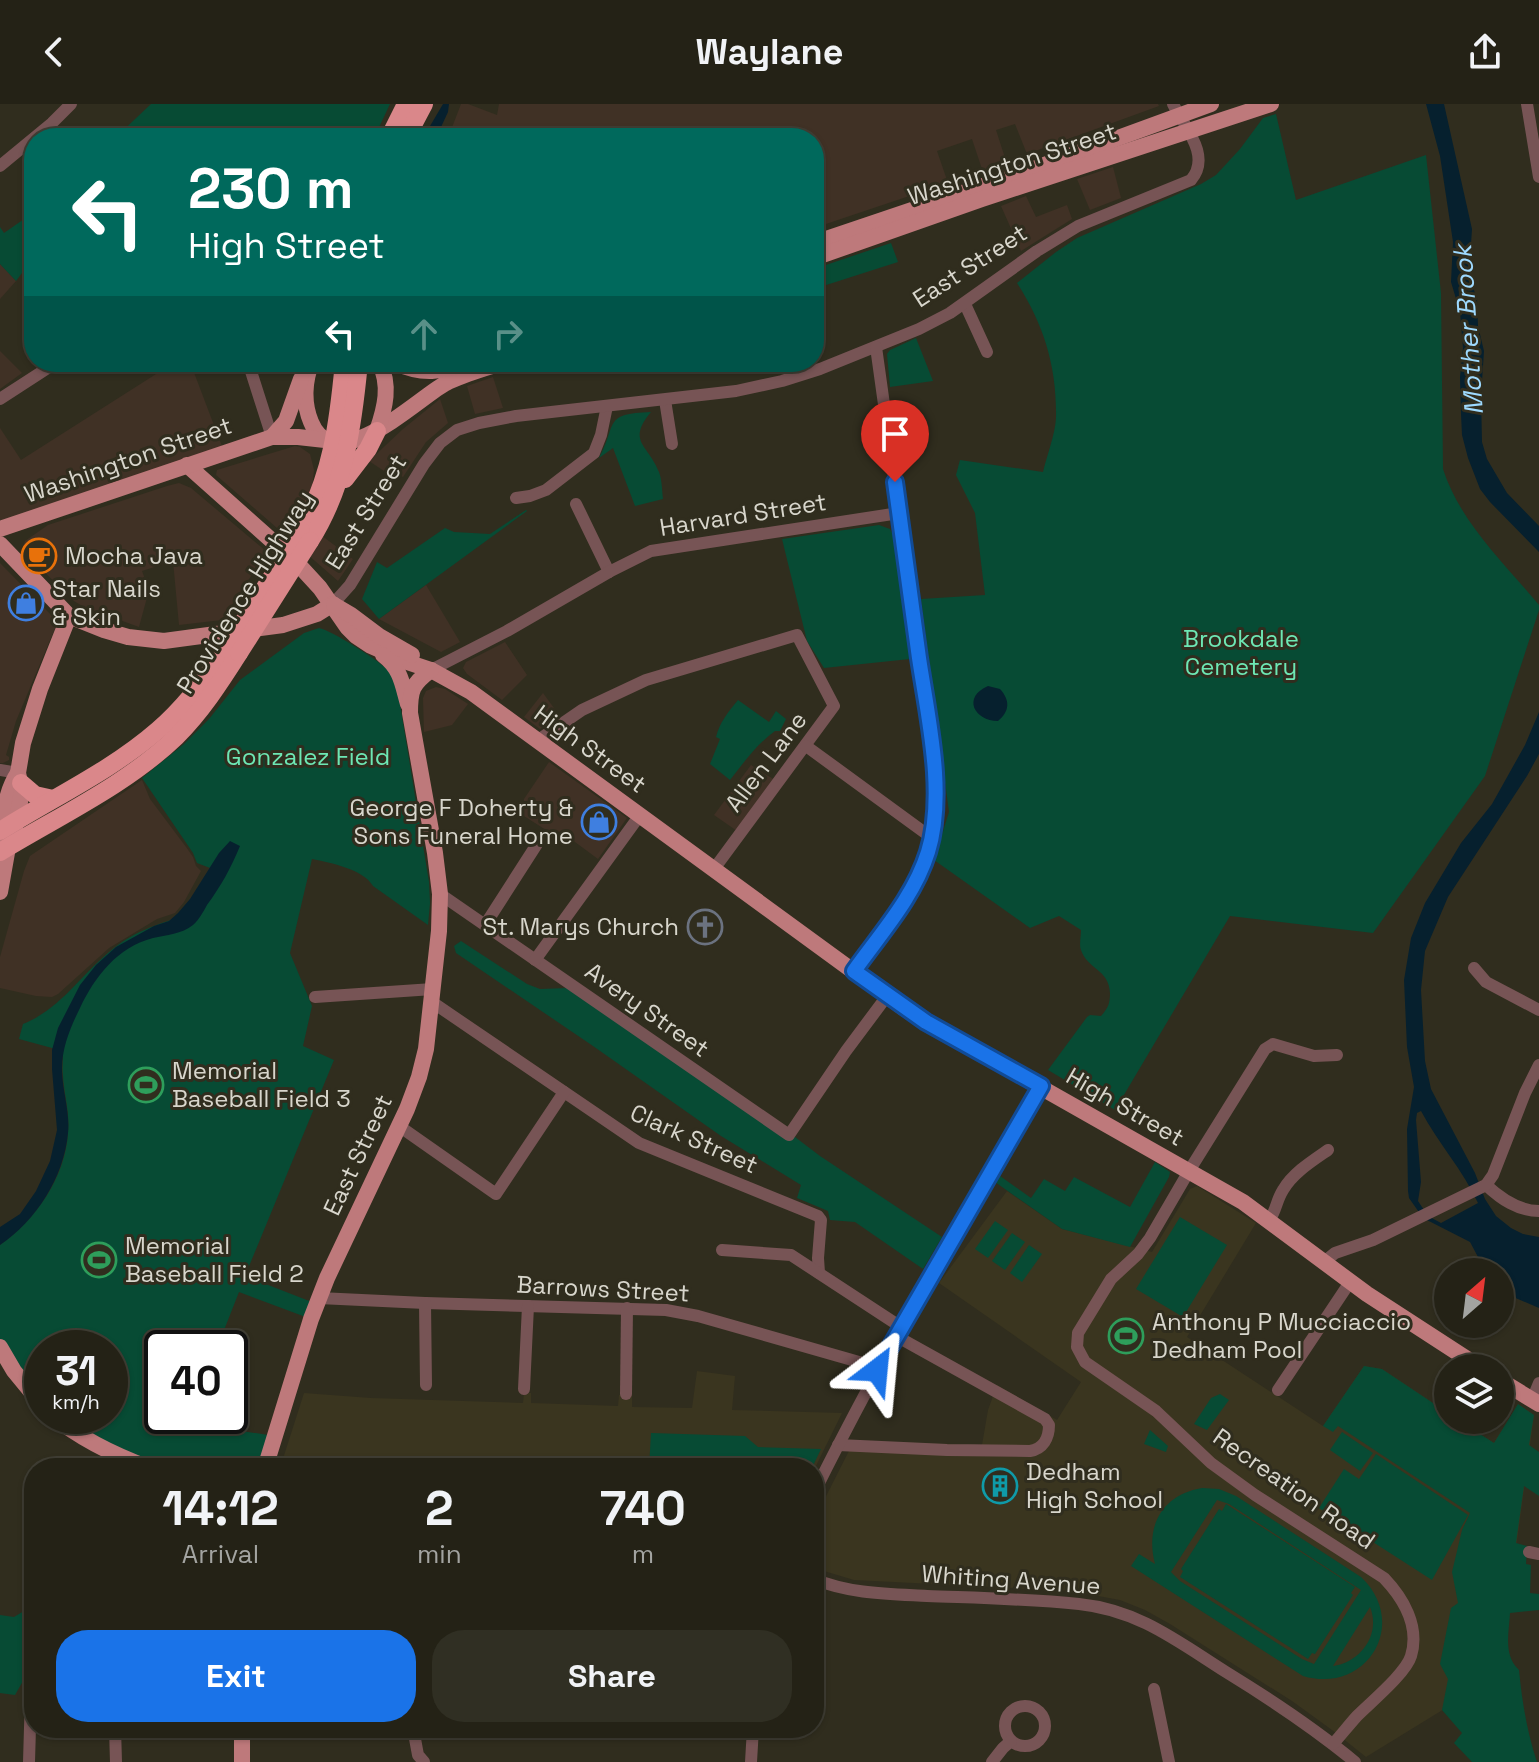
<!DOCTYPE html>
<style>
:root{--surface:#242216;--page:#302f23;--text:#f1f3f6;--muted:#a3a4a1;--line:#413f35;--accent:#1a73e8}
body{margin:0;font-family:"Space Grotesk",sans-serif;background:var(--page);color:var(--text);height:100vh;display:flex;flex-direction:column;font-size:30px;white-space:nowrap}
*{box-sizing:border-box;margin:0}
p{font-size:26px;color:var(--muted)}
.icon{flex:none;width:44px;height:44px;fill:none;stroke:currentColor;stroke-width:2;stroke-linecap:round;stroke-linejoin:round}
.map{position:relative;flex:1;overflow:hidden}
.sheet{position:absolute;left:24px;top:1354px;width:800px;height:280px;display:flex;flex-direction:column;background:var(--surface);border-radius:32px;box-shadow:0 2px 6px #0004,0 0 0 2px var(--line)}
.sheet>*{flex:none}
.guide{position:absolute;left:24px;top:24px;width:800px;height:244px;border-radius:32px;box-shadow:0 2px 6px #0004,0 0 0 2px var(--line);background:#00695c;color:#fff;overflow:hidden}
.needle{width:52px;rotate:28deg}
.buttons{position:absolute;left:1434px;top:1154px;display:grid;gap:16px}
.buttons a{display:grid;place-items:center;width:80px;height:80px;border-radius:50%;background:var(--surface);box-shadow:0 2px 6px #0004,0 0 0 2px var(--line);font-size:40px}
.speed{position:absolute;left:24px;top:1226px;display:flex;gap:16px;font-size:40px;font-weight:700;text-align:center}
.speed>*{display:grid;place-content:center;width:104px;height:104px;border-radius:50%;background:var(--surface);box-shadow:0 2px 6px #0004,0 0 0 2px var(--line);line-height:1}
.speed small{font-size:20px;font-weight:400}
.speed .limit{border:4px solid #111;border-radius:12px;background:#fff;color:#111}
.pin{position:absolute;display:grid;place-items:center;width:68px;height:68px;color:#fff;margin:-82px -34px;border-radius:50% 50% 50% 0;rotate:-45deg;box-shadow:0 0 8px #0007}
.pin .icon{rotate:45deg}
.me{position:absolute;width:88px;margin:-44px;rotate:29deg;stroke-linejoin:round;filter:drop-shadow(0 0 6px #0008)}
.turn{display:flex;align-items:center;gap:28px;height:168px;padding:0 32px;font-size:36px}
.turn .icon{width:104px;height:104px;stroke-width:2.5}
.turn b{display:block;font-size:56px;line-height:68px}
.lanes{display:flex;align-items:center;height:76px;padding:0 32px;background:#0003;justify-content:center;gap:40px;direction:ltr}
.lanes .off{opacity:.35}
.eta{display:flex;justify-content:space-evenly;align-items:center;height:136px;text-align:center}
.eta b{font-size:48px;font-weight:800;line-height:56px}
.cta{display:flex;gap:16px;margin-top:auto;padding:16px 32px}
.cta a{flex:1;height:92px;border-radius:32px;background:var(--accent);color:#fff;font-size:32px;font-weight:800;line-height:92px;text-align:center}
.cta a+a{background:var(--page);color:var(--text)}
header{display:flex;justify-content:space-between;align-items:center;height:104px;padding:0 32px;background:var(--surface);font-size:36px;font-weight:800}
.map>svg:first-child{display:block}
</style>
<header><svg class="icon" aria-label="back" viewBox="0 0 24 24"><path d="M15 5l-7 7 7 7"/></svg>Waylane<svg class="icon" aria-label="share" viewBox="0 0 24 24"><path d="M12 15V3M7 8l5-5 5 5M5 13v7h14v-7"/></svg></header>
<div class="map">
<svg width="1539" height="1658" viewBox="0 0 1539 1658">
<rect width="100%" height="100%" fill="#302d1e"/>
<g fill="#403125">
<path d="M461,0H468L497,11L499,0H1158L1159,2L1027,50L1015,20L996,26L1007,60L983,68L972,35L937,47L948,79L814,124V34H448Z"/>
<path d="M1113,63L1121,94L1090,106L1077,75Z"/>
<path d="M1026,92L1036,113L1067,101L1072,115L1021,147L1001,102Z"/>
<path d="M0,160L16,177L0,195Z"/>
<path d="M0,247L22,269L0,285Z"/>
<path d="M175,258H190L223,345L0,417V324L21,356Z"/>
<path d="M493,273L503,304L475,310L467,282Z"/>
<path d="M440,295L448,319L426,338L403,373L387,363L384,367L369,357L403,325Z"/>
<path d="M295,342L300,343L310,350L314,366L312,386L298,414L353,455L338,477L216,371L217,366Z"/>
<path d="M179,379L191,384L267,448L222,516L179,521L173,457L142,467L149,486L139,523L84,503L74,497L24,448L23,443L25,437L48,421L167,382Z"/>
<path d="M0,459L53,513L56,522L16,617L6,651L9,653V656L3,659H0Z"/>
<path d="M426,481L460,538L441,548L379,515Z"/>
<path d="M505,538L527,571L502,596L467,570L463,564L466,558Z"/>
<path d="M436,583L445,585L468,600L452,621L424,628L423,594L426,587Z"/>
<path d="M543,589L559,611L540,625L524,613Z"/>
<path d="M549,658L627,714L598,755L571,735L568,740L524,712V695Z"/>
<path d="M751,661L775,676L737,727L714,711Z"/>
<path d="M142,676L150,695L186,743L193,753L196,762L201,767L184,798L175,809L157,815L109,844L58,890L52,893L36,892L0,884V853L24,767L30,752Z"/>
</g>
<g fill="#3a351f">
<path d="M1197,1082L1256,1119L1187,1233L1323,1322L1364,1262L1382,1265L1448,1309V1316H1458L1494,1339L1518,1300L1534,1311L1504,1532L1518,1619L1528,1625L1520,1639L1449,1602L1366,1653L1332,1626L1292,1597L1170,1520L1145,1506L1120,1496L1071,1487L854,1476L814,1464V1416L854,1337L982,1341L988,1306L997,1281L1057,1316L1081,1278L939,1179L1007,1087L1062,1125L1152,1148L1190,1085Z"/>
<path d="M697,1267L735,1272L732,1306L842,1309L814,1366V1364H280L304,1289L371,1294L523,1299L524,1289H531V1299L618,1302L619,1291H632V1303L692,1304Z"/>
</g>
<g fill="#074b34" fill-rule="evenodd">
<path d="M151,0H390L374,34H115Z"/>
<path d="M1276,10L1296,96L1426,51L1441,189L1443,365C1460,418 1504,459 1539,501V506L1485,672L1373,829L1230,812L1115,1006L1048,966L1087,913L1090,911L1101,912C1108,904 1110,900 1110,889C1109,865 1087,865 1081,846C1079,841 1081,832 1081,826L1059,812L1030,824L934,756L949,708L921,495L985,491L975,409L956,371L960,356L1043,368C1047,351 1055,331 1056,314C1057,263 1044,221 1017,179L1056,148L1077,134L1201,80L1216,71L1240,45L1263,14Z"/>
<path d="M27,113L34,121V153L16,177L0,160V123L4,129Z"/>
<path d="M891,139L898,158L820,183L823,196L814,200V165Z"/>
<path d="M916,234L933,277L890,283L887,250L890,246Z"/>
<path d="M651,308C626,338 649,341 659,368C662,376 662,386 663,395L635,402L613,344L599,354C618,319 602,310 651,308Z"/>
<path d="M526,406L527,407L379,515L362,495L377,458L387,464L445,424L454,428L490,430Z"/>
<path d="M879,421L890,425L894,433L910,555L824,564L807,537L782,435Z"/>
<path d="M319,524C331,526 382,558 391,569C397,576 398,590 400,600L429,778L430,799L428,821L373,782C363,765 331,759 312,755L290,849L312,902L303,942L334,956L245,1172L317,1200L311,1215L239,1188L217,1244H162V1312H191L189,1318L195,1320L275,1332L265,1364H149L53,1312H110V1244H42V1301L0,1243V1141C36,1116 66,1072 68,1028C70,1009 64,990 63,972C62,964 63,955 63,947L19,935L23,920C61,905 82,869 114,844C139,824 171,816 200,807L223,769L197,759L193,749L142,674L184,640L209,615L240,576L304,529Z"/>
<path d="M738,596L769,618L776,607L786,615L780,627H775C757,640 744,658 730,676L710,660L720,635L716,633C720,618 728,608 738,596Z"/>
<path d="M461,837L527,880L540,885L568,884L791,1035L795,1033L820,1052L942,1133L923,1165L855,1118L830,1116L828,1107L797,1094L801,1081L721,1032L593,942L456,849L454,842Z"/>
<path d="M1155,1058L1170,1068L1169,1073L1130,1143L1062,1125L995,1078L1000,1072L1031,1094L1044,1075L1065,1087L1074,1073L1130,1103Z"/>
<path d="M1180,1113L1227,1141L1183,1213L1136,1185Z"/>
<path d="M995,1117L1008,1126L988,1154L975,1145Z"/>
<path d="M1012,1129L1025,1138L1005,1166L992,1157Z"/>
<path d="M1029,1141L1042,1150L1022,1178L1010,1169Z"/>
<path d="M1364,1262L1382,1265L1448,1309V1316H1458L1494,1339L1518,1300L1534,1311L1529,1341L1539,1348V1392L1524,1382L1516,1439L1527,1442L1526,1460L1531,1461L1530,1489L1539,1490V1506L1510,1509C1509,1529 1503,1551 1519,1566C1522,1597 1527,1628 1537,1658H1472L1454,1639L1462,1629L1442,1606L1448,1575L1440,1560L1451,1504L1458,1499L1452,1468L1462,1426L1470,1409L1338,1322L1333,1328L1323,1322Z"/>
<path d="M1220,1290L1229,1296L1207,1326L1194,1320L1211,1294Z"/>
<path d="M1150,1326L1168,1342L1166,1348L1144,1340Z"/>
<path d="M1342,1328L1373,1349L1360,1367L1330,1346Z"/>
<path d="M651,1329L745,1332L758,1343L821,1345L812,1364H649Z"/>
<path d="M1376,1350L1468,1411L1432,1476L1334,1413L1340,1404L1338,1402L1331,1412L1319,1404L1344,1365L1359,1375Z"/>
<path d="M1202,1384L1219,1385L1236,1392L1361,1473C1410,1519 1367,1591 1303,1572L1131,1462L1139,1450L1155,1460C1145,1422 1162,1391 1202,1384ZM1217,1396L1229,1400L1361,1486L1314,1560L1302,1555L1180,1477L1171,1468ZM1370,1503C1381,1530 1361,1558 1333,1562Z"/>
<path d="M1226,1400L1355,1483L1351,1489L1353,1491L1315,1550L1312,1549L1308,1555L1180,1473L1183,1467L1181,1465L1219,1405L1222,1407Z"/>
<path d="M34,1501V1570L23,1577L15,1591L0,1589V1511L14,1513Z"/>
</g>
<g fill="#06202e" fill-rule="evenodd">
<path d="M443,0H449L448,8L436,34H423Z"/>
<path d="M1426,0H1444L1472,125L1469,171L1477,195L1478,222L1484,247L1481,292L1482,338L1487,355L1507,389L1539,422V448L1490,398L1480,385L1468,354L1462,331L1461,310L1460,273L1463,244L1460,208L1451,178L1453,138L1440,52Z"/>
<path d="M988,582L1000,585C1010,596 1010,607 998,617C974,617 962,593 988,582Z"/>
<path d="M1539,608V650L1527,672L1448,793L1425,847L1421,886L1425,957L1431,985L1475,1069L1485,1095L1496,1112L1511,1124L1523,1130L1539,1133V1204L1504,1189L1500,1185V1168H1486L1470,1138L1423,1114L1409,1094L1408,1087L1407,1025L1414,983L1407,943L1404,876L1411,834L1425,799L1461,739L1492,700L1525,641ZM1421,1007C1438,1039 1463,1066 1478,1099L1441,1119L1428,1112L1418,1097L1421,1078L1416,1016L1417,1009Z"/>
<path d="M230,737L240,742C231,764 221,782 207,801C203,808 199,816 193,821C182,830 166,831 153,834C118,843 95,872 80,904C70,924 61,946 62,968C63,989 70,1009 68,1029C64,1073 36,1117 0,1141V1123L20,1110L36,1087L50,1057L57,1026L52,965V946L58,924L80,881L96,861L116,843L154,822L169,817L178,809L190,795L219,749Z"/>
</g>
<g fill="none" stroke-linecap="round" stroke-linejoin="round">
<g stroke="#775455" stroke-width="12">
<path d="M1527,0L1539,73"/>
<path d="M0,62L52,19L71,0"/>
<path d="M965,200L987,248"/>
<path d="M248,258L272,333"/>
<path d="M0,295L57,258"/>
<path d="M665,296L672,340"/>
<path d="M516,394L530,392L546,386L594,349L601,331L607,302"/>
<path d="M576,400L609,468"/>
<path d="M333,500L350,481L424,360L440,339L457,326L479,319L516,312L736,287L782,277L820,265L919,225L950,209L1037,147L1078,122L1191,76C1212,52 1184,22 1173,0"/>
<path d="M431,566L507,527L609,468L651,447L899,409"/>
<path d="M537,637L582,606L646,576L797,531L834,602L714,765"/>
<path d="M806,642L932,734"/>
<path d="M0,666L18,669"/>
<path d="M440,790L789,1031L846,947L887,892"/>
<path d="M485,821L537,740"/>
<path d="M535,856L640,711"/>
<path d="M1474,864L1486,878L1539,906"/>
<path d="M854,867C884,826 919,788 931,737C944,683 927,606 919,550C904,448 890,346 876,243"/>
<path d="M315,893L433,885"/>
<path d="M432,898L639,1039L818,1112L821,1116L818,1154L819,1169"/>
<path d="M399,1022L496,1090L564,988"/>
<path d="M1486,1081C1501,1095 1518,1107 1539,1107"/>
<path d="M1269,1117C1277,1105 1276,1097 1283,1086C1293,1069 1312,1057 1328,1046"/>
<path d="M722,1146L791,1151L901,1223"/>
<path d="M1324,1158L1335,1149L1373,1136L1486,1081L1493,1071L1525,989L1539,961"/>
<path d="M319,1194L425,1199L666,1206L698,1212L859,1258L877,1266"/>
<path d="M425,1199L426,1281"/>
<path d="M524,1285L528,1202"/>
<path d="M1278,1286L1350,1178"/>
<path d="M626,1290L627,1204"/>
<path d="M1532,1296L1539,1279"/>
<path d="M838,1341L947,1346L1030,1347C1043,1345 1049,1334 1049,1321L1045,1315L896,1232"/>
<path d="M814,1389C883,1250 961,1115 1041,982"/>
<path d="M1529,1448L1539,1450"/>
<path d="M814,1475C850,1490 889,1490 927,1492C978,1494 1029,1495 1079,1500C1138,1506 1177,1537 1226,1568C1270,1595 1314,1624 1355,1658"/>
<path d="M1154,1585L1169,1658"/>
<circle cx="1025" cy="1622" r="20"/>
<path d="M115,1624L116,1658"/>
<path d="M413,1624L418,1651L424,1658"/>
<path d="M1333,1640C1341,1631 1349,1621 1357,1612C1371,1598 1406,1569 1411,1552C1420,1522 1403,1494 1384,1474L1255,1391L1211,1359L1156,1307L1085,1258L1077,1243L1078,1229L1111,1175L1138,1150L1150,1134L1189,1067L1265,945L1273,940L1314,952L1337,951"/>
<path d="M29,1658L31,1589"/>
<path d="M751,1658L753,1624"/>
<path d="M992,1658L1003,1644L1011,1637"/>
</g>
<g stroke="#be797b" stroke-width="16">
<path d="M814,139L1036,64L1211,0"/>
<path d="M814,154L982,95L1271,0"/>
<path d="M312,258C304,277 303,299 311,318C335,377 418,294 446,279C464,270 484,265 504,258"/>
<path d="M394,258C423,272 441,268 471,258"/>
<path d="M377,327C385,304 391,281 379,258"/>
<path d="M272,333L286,317L301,275"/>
<path d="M187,361L297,459L320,484L347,523L356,532L371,542L407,558L431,566L471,588L905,905L943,928L1243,1098L1367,1190L1481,1264"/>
<path d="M0,425L272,333H298L334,337"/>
<path d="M0,440L69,512L104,526L128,533L164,537L283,521L317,510L333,500"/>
<path d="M334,501L351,511L379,532L412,551"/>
<path d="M383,551C401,565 402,579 408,600"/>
<path d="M4,735C2,713 6,687 18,669"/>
<path d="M0,788L8,743L14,729L22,688L18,669L23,639L40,585L69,512"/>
<path d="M0,1243L14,1267L42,1301"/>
<path d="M1500,1276L1539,1300"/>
<path d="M53,1312C82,1336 114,1351 149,1364"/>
<path d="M265,1364L311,1215L327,1174L407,1005L419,973L426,945L439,827L440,790L435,749L410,609C410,586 412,580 431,566"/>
<path d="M242,1658V1624"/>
</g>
<g stroke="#da878a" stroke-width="18">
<path d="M389,34L406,0"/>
<path d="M406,34L424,0"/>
<path d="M345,375L368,345L377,327"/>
<path d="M301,427C332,371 338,321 344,258"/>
<path d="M310,437C345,382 353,322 359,258"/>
<path d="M21,679L35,691L53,695"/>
<path d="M0,727C52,694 111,667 158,626C185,603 206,575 226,545"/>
<path d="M0,748C59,712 126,681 176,633C201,608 220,579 239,549"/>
</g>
<g stroke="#da878a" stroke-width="18">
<path d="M226,545L301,427"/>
<path d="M239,549L310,437"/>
</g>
</g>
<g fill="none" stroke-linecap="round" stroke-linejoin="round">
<g stroke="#114b97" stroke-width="20">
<path id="route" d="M877,1266L1041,982L926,918L854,867C881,829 914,793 928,748C946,690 928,614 919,554C911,495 903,437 895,378"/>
</g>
<use href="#route" stroke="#1a73e8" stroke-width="14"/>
</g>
<defs>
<g id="cafe-ring" transform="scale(1.8)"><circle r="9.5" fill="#302d1e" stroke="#e8710a" stroke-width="1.5"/><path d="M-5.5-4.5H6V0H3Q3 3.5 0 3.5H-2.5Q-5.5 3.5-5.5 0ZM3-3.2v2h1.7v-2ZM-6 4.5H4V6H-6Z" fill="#e8710a"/></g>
<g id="shop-ring" transform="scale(1.8)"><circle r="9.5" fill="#302d1e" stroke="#3f7fe0" stroke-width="1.5"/><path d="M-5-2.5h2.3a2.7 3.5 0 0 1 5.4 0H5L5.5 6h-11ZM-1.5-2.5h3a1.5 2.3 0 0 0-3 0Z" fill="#3f7fe0"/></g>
<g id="church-ring" transform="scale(1.8)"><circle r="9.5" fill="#302d1e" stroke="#6b7280" stroke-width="1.5"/><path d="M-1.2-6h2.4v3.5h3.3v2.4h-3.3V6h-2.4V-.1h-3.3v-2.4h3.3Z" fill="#6b7280"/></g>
<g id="stadium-ring" transform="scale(1.8)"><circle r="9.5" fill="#302d1e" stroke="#2e9e5b" stroke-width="1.5"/><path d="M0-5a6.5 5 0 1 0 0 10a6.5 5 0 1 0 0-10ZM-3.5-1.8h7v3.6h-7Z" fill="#2e9e5b"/></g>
<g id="building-ring" transform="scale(1.8)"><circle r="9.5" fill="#302d1e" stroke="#0f9aa8" stroke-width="1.5"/><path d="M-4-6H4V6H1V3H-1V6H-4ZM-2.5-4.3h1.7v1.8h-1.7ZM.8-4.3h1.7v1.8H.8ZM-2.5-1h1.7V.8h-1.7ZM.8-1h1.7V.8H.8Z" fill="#0f9aa8"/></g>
</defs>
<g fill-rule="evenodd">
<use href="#cafe-ring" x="39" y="452"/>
<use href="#shop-ring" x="26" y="499"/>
<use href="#shop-ring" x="599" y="718"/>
<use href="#church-ring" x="705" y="823"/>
<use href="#stadium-ring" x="146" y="981"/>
<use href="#stadium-ring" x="99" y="1156"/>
<use href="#stadium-ring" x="1126" y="1232"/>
<use href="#building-ring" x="1000" y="1382"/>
</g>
<g text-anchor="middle" stroke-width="6" stroke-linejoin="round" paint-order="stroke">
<g font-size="24" fill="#d8d6cc" stroke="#302d1e">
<text transform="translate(1012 60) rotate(-18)" y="8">Washington Street</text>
<text transform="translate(970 162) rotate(-33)" y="8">East Street</text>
<text transform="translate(128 356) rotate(-19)" y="8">Washington Street</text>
<text transform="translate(366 408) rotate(-58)" y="8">East Street</text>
<text transform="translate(743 411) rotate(-9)" y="8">Harvard Street</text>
<text transform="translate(245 488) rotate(-58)" y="8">Providence Highway</text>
<text transform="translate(590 645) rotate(36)" y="8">High Street</text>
<text transform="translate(766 658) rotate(-53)" y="8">Allen Lane</text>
<text transform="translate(647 906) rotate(35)" y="8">Avery Street</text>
<text transform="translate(1125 1003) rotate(30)" y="8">High Street</text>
<text transform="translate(694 1035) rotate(24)" y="8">Clark Street</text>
<text transform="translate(358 1051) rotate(-65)" y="8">East Street</text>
<text transform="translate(603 1185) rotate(3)" y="8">Barrows Street</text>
<text transform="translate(1294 1385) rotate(35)" y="8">Recreation Road</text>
<text transform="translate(1011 1476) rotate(4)" y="8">Whiting Avenue</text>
</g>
<g font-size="24" fill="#d8d6cc" stroke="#302d1e" text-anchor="start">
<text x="65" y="460">Mocha Java</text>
<text x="52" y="493">Star Nails<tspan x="52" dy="28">&amp; Skin</tspan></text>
<text x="573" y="712" text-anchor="end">George F Doherty &amp;<tspan x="573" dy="28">Sons Funeral Home</tspan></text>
<text x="679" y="831" text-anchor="end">St. Marys Church</text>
<text x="172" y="975">Memorial<tspan x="172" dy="28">Baseball Field 3</tspan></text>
<text x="125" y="1150">Memorial<tspan x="125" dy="28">Baseball Field 2</tspan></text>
<text x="1152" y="1226">Anthony P Mucciaccio<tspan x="1152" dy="28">Dedham Pool</tspan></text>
<text x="1026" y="1376">Dedham<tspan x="1026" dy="28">High School</tspan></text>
</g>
<g font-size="24" fill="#6de7b4" stroke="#302d1e">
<text x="1241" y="543">Brookdale<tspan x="1241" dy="28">Cemetery</tspan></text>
<text x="308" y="661">Gonzalez Field</text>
</g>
<g font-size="26" font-style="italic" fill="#9ed9fe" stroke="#302d1e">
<text transform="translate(1468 226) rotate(-94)" y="9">Mother Brook</text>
</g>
</g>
</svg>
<div class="buttons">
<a><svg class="needle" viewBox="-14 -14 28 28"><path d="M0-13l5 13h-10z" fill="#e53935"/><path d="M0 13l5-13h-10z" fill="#a3a4a1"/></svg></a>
<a><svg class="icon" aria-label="layers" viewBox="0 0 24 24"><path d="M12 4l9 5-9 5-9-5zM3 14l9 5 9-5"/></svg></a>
</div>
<div class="speed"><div>31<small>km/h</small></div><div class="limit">40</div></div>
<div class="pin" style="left:895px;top:378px;background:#d93025"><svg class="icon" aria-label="arrive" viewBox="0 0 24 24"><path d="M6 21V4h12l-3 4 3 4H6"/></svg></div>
<svg class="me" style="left:877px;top:1266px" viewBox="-20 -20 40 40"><path d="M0-17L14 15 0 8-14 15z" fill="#1a73e8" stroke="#fff" stroke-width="4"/></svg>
<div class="guide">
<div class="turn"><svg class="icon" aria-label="left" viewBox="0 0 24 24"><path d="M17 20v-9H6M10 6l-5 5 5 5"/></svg><div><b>230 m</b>High Street</div></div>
<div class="lanes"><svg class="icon" aria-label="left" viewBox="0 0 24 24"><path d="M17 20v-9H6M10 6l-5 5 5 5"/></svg><svg class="icon off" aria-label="ahead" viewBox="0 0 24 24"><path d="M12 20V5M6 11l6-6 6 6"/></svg><svg class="icon off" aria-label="right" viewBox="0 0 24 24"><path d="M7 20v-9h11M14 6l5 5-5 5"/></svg></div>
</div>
<section class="sheet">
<div class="eta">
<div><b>14:12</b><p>Arrival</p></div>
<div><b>2</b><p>min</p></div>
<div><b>740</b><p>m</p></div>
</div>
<div class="cta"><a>Exit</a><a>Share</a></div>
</section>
</div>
